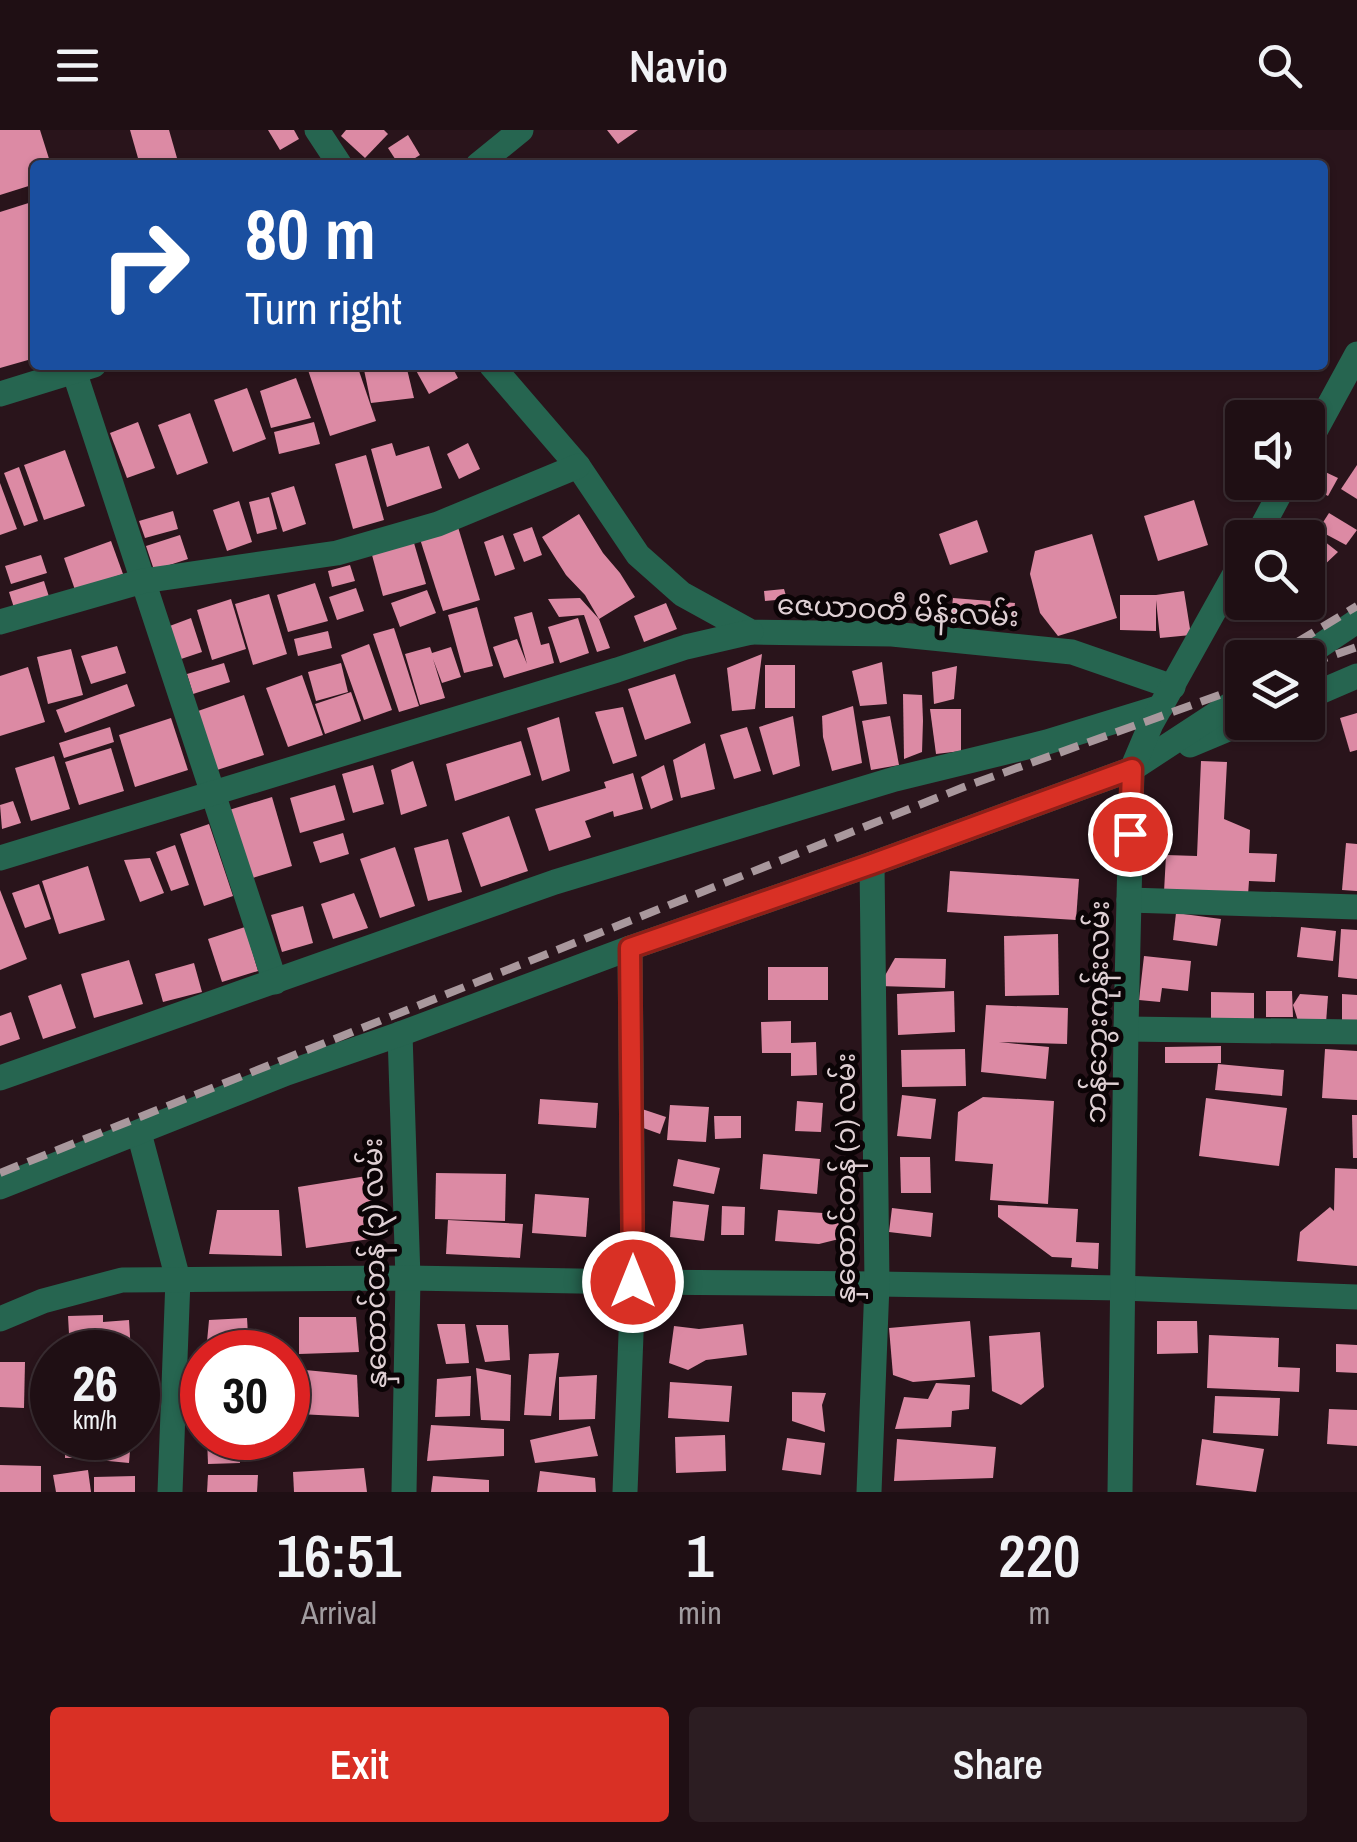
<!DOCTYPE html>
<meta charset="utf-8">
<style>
:root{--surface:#1f0f14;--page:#2c1d22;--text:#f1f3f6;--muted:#a19ca0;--line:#3c2f34;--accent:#d93025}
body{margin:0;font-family:"Archivo Narrow","Noto Sans Myanmar",sans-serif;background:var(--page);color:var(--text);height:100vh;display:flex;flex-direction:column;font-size:38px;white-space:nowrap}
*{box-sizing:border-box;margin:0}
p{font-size:32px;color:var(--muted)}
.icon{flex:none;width:55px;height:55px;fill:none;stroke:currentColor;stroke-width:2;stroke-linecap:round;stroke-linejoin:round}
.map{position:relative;height:1362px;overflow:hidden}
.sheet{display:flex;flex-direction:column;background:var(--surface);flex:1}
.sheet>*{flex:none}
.guide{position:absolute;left:30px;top:30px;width:1298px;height:210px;border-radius:10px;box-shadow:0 2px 8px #0004,0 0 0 2px var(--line);background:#1a4fa0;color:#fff;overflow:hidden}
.tools{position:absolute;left:1225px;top:270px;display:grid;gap:20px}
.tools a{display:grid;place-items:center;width:100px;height:100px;border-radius:10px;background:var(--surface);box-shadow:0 2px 8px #0004,0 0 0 2px var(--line);font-size:50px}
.speed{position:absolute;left:30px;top:1200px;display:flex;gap:20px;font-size:50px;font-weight:700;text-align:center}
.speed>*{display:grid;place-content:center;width:130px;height:130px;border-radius:50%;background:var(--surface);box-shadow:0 2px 8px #0004,0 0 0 2px var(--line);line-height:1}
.speed small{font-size:25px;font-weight:400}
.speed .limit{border:15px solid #d22;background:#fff;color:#111}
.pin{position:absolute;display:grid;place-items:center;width:85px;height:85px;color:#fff;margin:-42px;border:5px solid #fff;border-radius:50%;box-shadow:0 2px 10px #0007}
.me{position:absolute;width:110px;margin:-55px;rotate:0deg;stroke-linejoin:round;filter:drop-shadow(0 0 8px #0008)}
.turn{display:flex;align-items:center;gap:35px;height:210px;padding:0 50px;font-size:45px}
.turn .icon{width:130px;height:130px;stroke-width:2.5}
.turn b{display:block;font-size:70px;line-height:85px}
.eta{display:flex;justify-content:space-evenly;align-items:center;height:170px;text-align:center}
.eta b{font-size:60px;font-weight:600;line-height:70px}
.action{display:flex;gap:20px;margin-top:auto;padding:20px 50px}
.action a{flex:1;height:115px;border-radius:10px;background:var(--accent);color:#fff;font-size:40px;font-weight:600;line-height:115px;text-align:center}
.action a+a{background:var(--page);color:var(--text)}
header{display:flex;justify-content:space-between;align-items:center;height:130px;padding:0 50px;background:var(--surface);font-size:45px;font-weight:600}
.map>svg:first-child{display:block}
</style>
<header><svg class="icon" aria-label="menu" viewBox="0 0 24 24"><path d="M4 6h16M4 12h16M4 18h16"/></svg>Navio<svg class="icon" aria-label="search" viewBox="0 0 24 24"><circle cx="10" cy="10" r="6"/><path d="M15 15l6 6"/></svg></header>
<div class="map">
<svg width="1357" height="1362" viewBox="0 0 1357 1362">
<rect width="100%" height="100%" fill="#29141b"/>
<g fill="#dc8aa4">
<path d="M0,0H40L51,35H35V54L0,65Z"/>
<path d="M130,0H169L179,35H140Z"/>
<path d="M268,0H294L299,9L280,20Z"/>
<path d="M346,0H384L388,4L365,28L341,6Z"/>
<path d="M607,0H638L618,14Z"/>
<path d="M408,5L420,25L404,35H399L388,18Z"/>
<path d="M35,71V228L0,238V82Z"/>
<path d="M322,235H357L376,291L330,306L308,240Z"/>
<path d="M363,235H406L414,268L371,273Z"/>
<path d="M413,235H451L458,248L429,264Z"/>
<path d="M296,248L311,288L271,298L260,261Z"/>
<path d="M247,258L266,309L233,322L214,270Z"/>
<path d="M190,283L208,333L177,345L158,295Z"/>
<path d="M138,292L155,338L127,348L110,303Z"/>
<path d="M314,292L320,314L279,324L274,302Z"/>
<path d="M392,313L396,326L429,316L442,358L387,377L371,319Z"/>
<path d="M468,313L480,339L459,349L447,324Z"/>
<path d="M65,320L85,376L44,390L24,335Z"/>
<path d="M366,325L384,390L353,399L335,334Z"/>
<path d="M1357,335V369L1341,359Z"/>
<path d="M19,337L38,391L24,396L4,343Z"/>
<path d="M1321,340L1338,348L1328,366L1312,357Z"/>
<path d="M0,353L17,399L0,405Z"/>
<path d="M294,356L306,394L283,402L271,363Z"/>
<path d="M269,367L277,399L257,404L249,372Z"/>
<path d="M1194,370L1208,415L1158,431L1144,386Z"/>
<path d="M239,371L252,412L227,421L213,380Z"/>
<path d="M173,381L178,399L145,408L139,391Z"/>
<path d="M1329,383L1357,400L1346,415L1318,400Z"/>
<path d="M579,384L603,423L620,443L635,467L599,489L585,465L566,445L542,407Z"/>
<path d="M977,390L988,422L950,435L939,404Z"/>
<path d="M458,397L480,470L443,481L420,409Z"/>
<path d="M532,397L542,425L524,432L513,404Z"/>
<path d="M1306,397L1338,422L1320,439L1308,428V408H1297Z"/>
<path d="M1092,404L1117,488L1058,506L1040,483L1030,444L1035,421Z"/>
<path d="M180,405L188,429L154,440L146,416Z"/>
<path d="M503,405L515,439L495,446L484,412Z"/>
<path d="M111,411L123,444L75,460L64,428Z"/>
<path d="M414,413L426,454L383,466L372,425Z"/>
<path d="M41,425L47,443L11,454L5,436Z"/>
<path d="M350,435L355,451L332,457L328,441Z"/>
<path d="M44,451L50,470L15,481L9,462Z"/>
<path d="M315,453L328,491L288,502L277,465Z"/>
<path d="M356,458L364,481L337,490L329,467Z"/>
<path d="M784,459L787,469L765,471L764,461Z"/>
<path d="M427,460L436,483L400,497L391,473Z"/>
<path d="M1184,461L1191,505L1160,508L1156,470V501L1120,500V465H1156Z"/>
<path d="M269,464L287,524L253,535L235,474Z"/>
<path d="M580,468L599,489L610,518L597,522L584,485L559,487L548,469Z"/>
<path d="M953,468L1015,473L1013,491L951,485Z"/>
<path d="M231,469L246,519L212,530L197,480Z"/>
<path d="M1256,472H1291L1285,486Z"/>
<path d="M666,473L677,499L644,512L634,486Z"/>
<path d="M477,477L493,536L464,543L448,485Z"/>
<path d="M532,482L541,515L549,513L554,533L504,548L493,517L517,509L527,534L514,487Z"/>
<path d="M191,488L202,522L178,530L167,497Z"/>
<path d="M578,488L589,523L560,533L548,497Z"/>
<path d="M394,498L419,576L399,582L373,504Z"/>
<path d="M328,501L332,518L298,526L294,509Z"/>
<path d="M369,514L392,580L364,590L341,525Z"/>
<path d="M117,516L126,543L91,554L81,526Z"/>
<path d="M430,517L432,523L451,517L461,547L442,553L433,529L445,568L420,575L405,524Z"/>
<path d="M71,519L83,565L48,574L37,527Z"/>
<path d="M762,524L755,579L732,581L727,538Z"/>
<path d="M882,532L887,574L860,576L852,541Z"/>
<path d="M224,533L230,552L193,564L187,544Z"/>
<path d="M341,533L348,562L316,571L308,542Z"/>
<rect x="765" y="535" width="30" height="43"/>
<path d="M957,536L954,569L934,574L932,542Z"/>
<path d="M28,537L45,592L0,606V546Z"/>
<path d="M675,544L691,593L645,610L628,559Z"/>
<path d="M302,545L323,605L288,617L266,558Z"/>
<path d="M127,554L135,576L65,603L56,580Z"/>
<path d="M351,562L361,591L325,604L315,574Z"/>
<path d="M903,564L922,565L923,591L922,622L904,629Z"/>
<path d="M244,565L264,625L217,640L198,581Z"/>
<path d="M853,576L862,633L832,641L823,607L822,586Z"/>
<path d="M623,577L637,626L613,634L595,582Z"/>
<path d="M930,579H961V621L936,624Z"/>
<path d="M1357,583V620L1350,622L1340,588Z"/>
<path d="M793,586L800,636L773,645L759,597Z"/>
<path d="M890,586L899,635L871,640L862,591Z"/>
<path d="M559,587L570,641L542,651L527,598Z"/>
<path d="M171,588L188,640L135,657L119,605Z"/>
<path d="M110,597L114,612L64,628L59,613Z"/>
<path d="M747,597L761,641L734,649L720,605Z"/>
<path d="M521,611L531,645L455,671L446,634Z"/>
<path d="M705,613L715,659L681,668L673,630Z"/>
<path d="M111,618L124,661L79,675L65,632Z"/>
<path d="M54,626L70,679L31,691L15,638Z"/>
<path d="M413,631L427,676L401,685L391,640Z"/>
<path d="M1201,631L1227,632L1224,689L1250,700L1249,723L1277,724L1275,752L1249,751L1248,765L1164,762L1166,725L1197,726Z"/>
<path d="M373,635L384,674L353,683L342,644Z"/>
<path d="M664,635L673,670L651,679L641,647Z"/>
<path d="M633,643L643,679L614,687L613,681L585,691L591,707L549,721L535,679L606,658L604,652Z"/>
<path d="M335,655L345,690L300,703L290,668Z"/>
<path d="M272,667L292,736L249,749L229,680Z"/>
<path d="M13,671L21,693L2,699L0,675Z"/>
<path d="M509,686L528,741L481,757L462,703Z"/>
<path d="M209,694L233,766L204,776L180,704Z"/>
<path d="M343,703L349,724L320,733L313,712Z"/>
<path d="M448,709L462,762L428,771L414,718Z"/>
<path d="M1346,713L1357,714V761L1342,760Z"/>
<path d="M175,715L189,755L171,761L156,722Z"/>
<path d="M395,717L415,776L380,788L360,729Z"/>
<path d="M150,728L164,763L140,772L124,730Z"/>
<path d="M88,736L105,790L59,804L42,751Z"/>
<path d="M950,741L1079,749L1076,790L947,782Z"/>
<path d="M39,754L51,789L25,798L12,763Z"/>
<path d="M0,760L27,829L0,840Z"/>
<path d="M354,763L368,798L333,809L321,774Z"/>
<path d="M303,776L313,813L282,822L271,785Z"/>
<path d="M1176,783L1221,789L1217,816L1173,810Z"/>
<path d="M245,797L258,841L222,852L208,809Z"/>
<path d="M1301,797L1336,801L1333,831L1297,827Z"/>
<path d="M1341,799L1357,800V849L1338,847Z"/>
<path d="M1058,804L1059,865L1005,866L1004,806Z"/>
<path d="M1144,826L1191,831L1188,861L1162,858L1160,872L1139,870Z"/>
<path d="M895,828L946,829L945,858L879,856Z"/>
<path d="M129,830L143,874L94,888L81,844Z"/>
<path d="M194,833L202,862L163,872L155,844Z"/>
<rect x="768" y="837" width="60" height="33"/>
<path d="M61,854L76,898L43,909L28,866Z"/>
<path d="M954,861L955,902L898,905L897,864Z"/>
<path d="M1266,861H1292L1293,887H1266Z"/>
<path d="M1211,862L1254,863V892L1211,891Z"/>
<path d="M1300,864L1328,866L1326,893L1298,891L1293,875Z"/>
<path d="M1342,864L1357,865V898H1342Z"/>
<path d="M986,875L1068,878L1067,914L999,912L1049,917L1046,949L981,942Z"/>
<path d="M11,882L20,909L0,916V886Z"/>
<path d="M791,891V913L816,912L817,945L791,946V923H762L761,892Z"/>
<path d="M1221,916V933H1165V917Z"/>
<path d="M965,919L966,956L902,957L901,920Z"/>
<path d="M1325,919L1357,921V970L1322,968Z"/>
<path d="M1218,934L1284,940L1282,966L1215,960Z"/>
<path d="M902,965L936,969L931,1009L897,1006Z"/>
<path d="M983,967L1054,971L1048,1074L990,1070L993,1034L955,1031L958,982Z"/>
<path d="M1206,968L1287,978L1279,1036L1199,1026Z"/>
<path d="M540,969L598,973L596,998L538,994Z"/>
<path d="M797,971L823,973L821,1002L795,1001Z"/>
<path d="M670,975L709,977L706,1012L667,1010Z"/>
<path d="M636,977L666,987L660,1004L635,995Z"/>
<path d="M1352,985H1357V1028H1353Z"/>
<path d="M714,986H741V1008L715,1009Z"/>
<path d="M763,1024L820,1029L817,1064L760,1059Z"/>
<path d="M900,1027H930L931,1063H901Z"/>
<path d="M678,1029L720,1038L714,1064L673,1056Z"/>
<path d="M1335,1038L1357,1039V1136L1297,1131L1300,1102L1330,1077L1334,1081Z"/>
<path d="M436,1043L506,1044L505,1091L435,1089Z"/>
<path d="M373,1045L377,1108L306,1118L298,1057Z"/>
<path d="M535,1064L589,1068L586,1107L532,1103Z"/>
<path d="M673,1071L709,1075L704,1111L670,1107Z"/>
<path d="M998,1075L1078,1079L1076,1112L1099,1113L1098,1139L1071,1137L1072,1128L1052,1127L998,1087Z"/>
<path d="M722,1076L745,1077L744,1105H721Z"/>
<path d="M892,1078L933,1083L931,1107L889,1102Z"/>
<path d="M217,1080H279L282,1126L209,1124Z"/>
<path d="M778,1080L838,1084L843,1108L819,1114L775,1111Z"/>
<path d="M448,1090L523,1094L520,1128L446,1124Z"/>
<path d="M103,1185V1192L129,1190L131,1222H70L68,1186Z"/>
<path d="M299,1187H356L359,1222L299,1224Z"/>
<path d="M247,1188L249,1222H206L209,1190Z"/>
<path d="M970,1191L975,1247L913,1252L893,1245L889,1198Z"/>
<path d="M1157,1191H1197L1198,1223L1157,1224Z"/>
<path d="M437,1194H465L469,1233L446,1234Z"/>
<path d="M743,1194L747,1225L706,1230L688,1240L669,1233L674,1196L699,1199Z"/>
<path d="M476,1195H508L510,1230L485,1232Z"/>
<path d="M1040,1202L1044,1257L1021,1275L992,1261L989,1206Z"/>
<path d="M1209,1205L1279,1208L1278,1237L1300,1238L1299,1262L1207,1258Z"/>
<path d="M1336,1214L1357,1215V1243L1336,1242Z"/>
<path d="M559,1223L551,1286L524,1285L529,1224Z"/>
<path d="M0,1232H25L24,1278L0,1277Z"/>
<path d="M476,1238L511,1245L510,1291L481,1290Z"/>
<path d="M295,1239L357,1245L359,1287L298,1284Z"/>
<path d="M597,1245L595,1289L559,1290V1247Z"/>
<path d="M471,1246L470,1286L435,1287L437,1249Z"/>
<path d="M670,1252L732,1256L729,1292L668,1288Z"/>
<path d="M936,1253L970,1255L969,1279L952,1281L951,1297L895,1299L904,1267L928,1269Z"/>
<path d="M792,1262L826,1263L822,1275L825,1302L792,1291Z"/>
<path d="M1215,1266L1280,1268L1278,1306L1213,1303Z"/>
<path d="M1329,1279L1357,1280V1316L1327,1314Z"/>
<path d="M431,1295L504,1299V1326L427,1331Z"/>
<path d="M590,1296L598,1326L535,1333L530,1310Z"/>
<path d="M725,1305L726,1341L676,1343L675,1307Z"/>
<rect x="65" y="1308" width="27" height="20"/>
<path d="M100,1308H131L129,1333L98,1330Z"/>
<path d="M207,1308H237L240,1333L208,1334Z"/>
<path d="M787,1308L825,1313L821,1345L782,1340Z"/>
<path d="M897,1309L996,1317L993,1348L894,1351Z"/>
<path d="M1202,1309L1264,1319L1256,1362L1196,1355Z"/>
<path d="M0,1335L41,1336V1362H0Z"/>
<path d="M364,1338L367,1362H294L293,1342Z"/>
<path d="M88,1340L91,1362H56L53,1345Z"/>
<path d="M540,1341L595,1348L596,1362H537Z"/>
<path d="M208,1345H258L257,1362H207Z"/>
<path d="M135,1346V1362H94V1347Z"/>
<path d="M433,1346L489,1350V1362H431Z"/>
</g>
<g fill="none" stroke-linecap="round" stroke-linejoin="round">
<g stroke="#266550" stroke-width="25">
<path d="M317,0L340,35"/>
<path d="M478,35L521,0"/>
<path d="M491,235L578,336L638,425L682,464L751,502L892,504L1072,522L1173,557"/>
<path d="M74,241L275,852"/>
<path d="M0,264L94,235"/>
<path d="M1308,314L1357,224"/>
<path d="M1256,408L1286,352"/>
<path d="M0,492L143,451L337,423L438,394L578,336"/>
<path d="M1302,528L1357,491"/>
<path d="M1308,567L1357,546"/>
<path d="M1190,615L1245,592"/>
<path d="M0,728L617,540L686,517L751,502"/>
<path d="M1129,770L1357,777"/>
<path d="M1126,899L1357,902"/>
<path d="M400,904L408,1148L404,1362"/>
<path d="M0,948L555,752L895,649L1047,612L1161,577"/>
<path d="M139,1003L178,1149L170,1362"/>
<path d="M0,1057L287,943L400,904L630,818L872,734L1132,639L1242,567"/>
<path d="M0,1189L43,1171L122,1150L408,1148L633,1152L877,1154L1121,1158L1357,1167"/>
<path d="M625,1362L633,1152L630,818"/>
<path d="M869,1362L877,1154L872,734"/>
<path d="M1120,1362L1126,899L1132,639L1151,594L1242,431"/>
</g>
<g stroke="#a9989d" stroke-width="8" stroke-dasharray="20 10" stroke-linecap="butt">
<path d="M1271,528L1357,476"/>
<path d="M1308,534L1357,517"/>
<path d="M0,1043L964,657L1242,557"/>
</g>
</g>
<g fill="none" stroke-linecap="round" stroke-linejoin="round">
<g stroke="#8d1f18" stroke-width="25">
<path id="route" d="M633,1152L630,818L872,734L1132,639L1130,704"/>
</g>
<use href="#route" stroke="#d93025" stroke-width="18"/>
</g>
<g text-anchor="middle" stroke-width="10" stroke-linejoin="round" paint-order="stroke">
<g font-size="28" fill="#dfd0d4" stroke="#0b0406">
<text transform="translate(898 480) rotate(3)" y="10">ဇေယာဝတီ မိန်းလမ်း</text>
<text transform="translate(1097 882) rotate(-89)" y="10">ဘန်ဘွေးကုန်းလမ်း</text>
<text transform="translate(845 1048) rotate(-90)" y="10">နှထောင်တန် (၁) လမ်း</text>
<text transform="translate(374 1133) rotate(-91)" y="10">နှထောင်တန် (၃) လမ်း</text>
</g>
</g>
</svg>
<div class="tools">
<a><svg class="icon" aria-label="sound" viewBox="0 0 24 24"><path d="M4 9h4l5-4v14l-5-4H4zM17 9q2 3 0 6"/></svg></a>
<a><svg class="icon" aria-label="search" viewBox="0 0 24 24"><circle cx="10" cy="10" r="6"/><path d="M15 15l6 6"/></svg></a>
<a><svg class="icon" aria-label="layers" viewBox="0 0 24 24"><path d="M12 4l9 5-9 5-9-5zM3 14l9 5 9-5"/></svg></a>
</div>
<div class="speed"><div>26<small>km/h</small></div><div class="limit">30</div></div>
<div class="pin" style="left:1130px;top:704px;background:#d93025"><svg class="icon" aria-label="arrive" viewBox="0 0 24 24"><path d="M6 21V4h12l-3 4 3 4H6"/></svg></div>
<svg class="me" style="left:633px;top:1152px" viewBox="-20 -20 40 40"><circle r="17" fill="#d93025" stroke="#fff" stroke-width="3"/><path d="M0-11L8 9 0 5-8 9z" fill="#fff"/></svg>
<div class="guide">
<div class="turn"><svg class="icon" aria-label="right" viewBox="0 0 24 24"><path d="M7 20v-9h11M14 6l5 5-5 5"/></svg><div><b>80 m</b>Turn right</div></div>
</div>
</div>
<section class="sheet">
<div class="eta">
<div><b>16:51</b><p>Arrival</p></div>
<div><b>1</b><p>min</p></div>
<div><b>220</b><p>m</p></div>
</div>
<div class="action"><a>Exit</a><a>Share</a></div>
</section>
